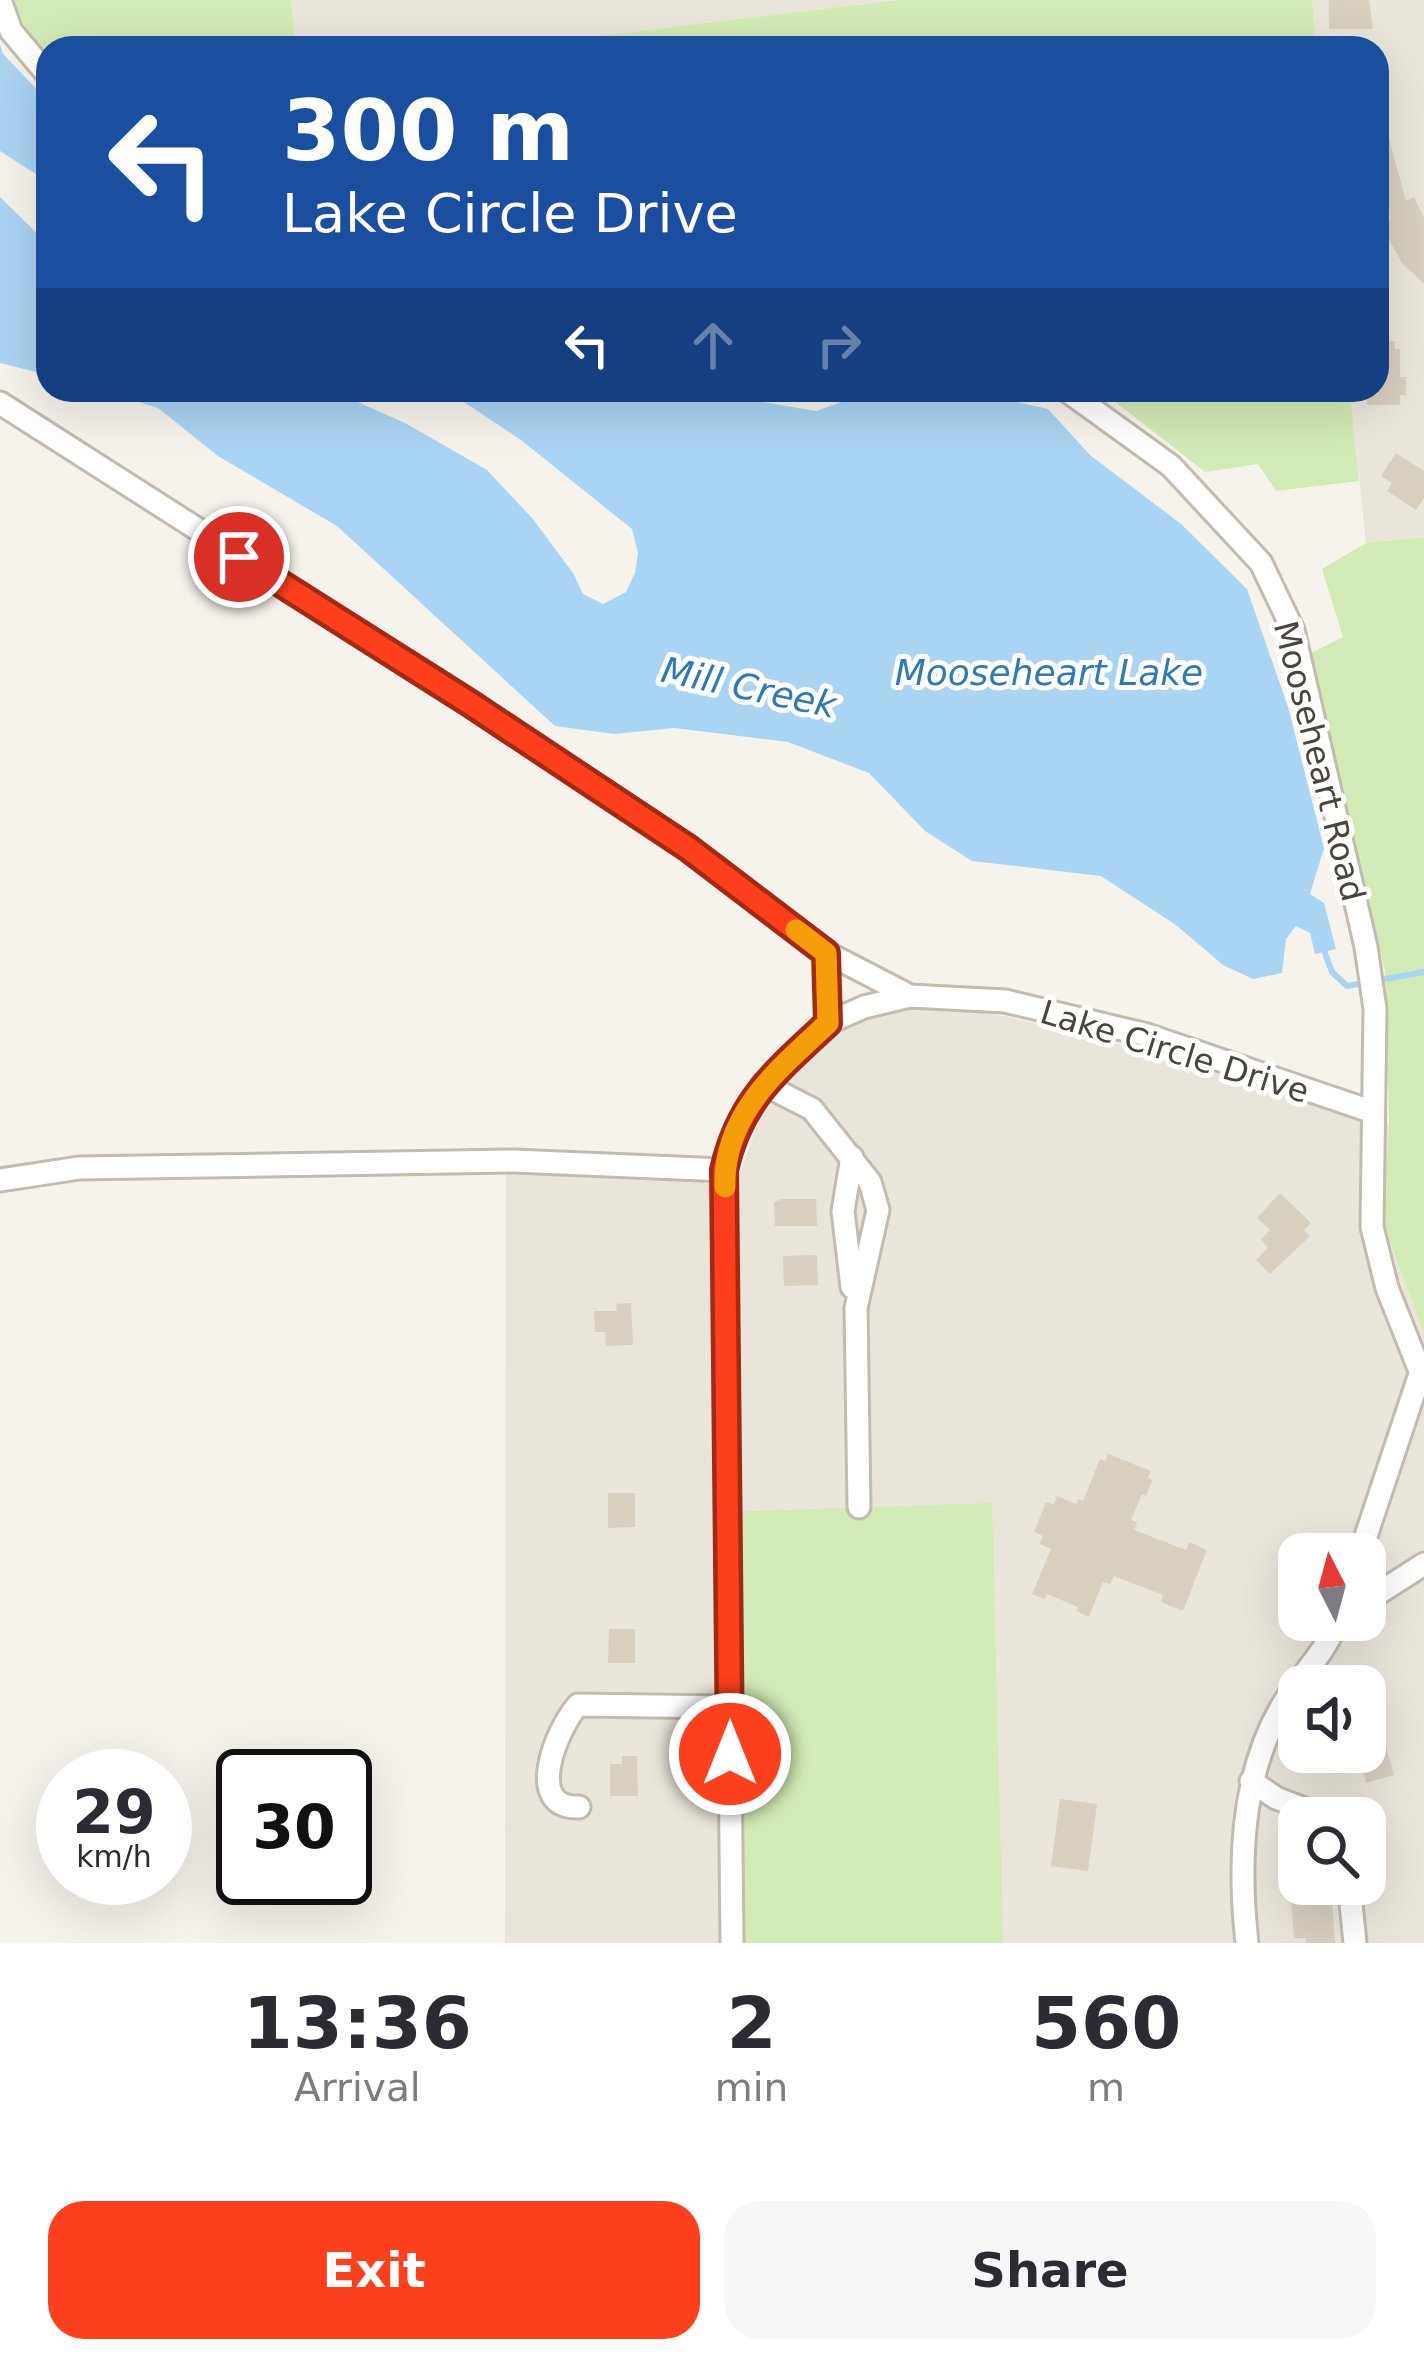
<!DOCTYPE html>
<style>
:root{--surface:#fff;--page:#f7f7f7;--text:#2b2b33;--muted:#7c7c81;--accent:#fc3f1d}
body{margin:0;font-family:"DejaVu Sans",sans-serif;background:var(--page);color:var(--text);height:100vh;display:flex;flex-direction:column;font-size:45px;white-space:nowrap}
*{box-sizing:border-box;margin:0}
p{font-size:39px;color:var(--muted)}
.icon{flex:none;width:66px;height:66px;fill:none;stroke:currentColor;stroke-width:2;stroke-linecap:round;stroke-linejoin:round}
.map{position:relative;height:1943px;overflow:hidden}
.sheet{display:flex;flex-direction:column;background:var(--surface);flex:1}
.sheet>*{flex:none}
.guide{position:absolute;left:36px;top:36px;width:1353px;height:366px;border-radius:36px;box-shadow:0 12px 48px #0002;background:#1a4fa0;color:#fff;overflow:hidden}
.needle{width:78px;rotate:354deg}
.fabs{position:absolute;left:1278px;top:1533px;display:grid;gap:24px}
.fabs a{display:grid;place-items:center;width:108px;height:108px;border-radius:24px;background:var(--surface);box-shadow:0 12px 48px #0002;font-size:60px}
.speed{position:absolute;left:36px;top:1749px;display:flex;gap:24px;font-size:60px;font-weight:700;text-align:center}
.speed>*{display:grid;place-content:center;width:156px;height:156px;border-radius:50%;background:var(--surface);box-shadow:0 12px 48px #0002;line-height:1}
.speed small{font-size:30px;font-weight:400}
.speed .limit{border:6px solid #111;border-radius:18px;background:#fff;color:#111}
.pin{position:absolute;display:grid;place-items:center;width:102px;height:102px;color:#fff;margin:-51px;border:6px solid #fff;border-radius:50%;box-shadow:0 3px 12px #0007}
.me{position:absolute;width:132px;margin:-66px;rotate:0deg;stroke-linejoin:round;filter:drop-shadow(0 0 9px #0008)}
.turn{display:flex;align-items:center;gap:42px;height:252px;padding:0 48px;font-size:54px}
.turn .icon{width:156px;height:156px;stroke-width:2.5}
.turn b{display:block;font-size:84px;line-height:102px}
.lanes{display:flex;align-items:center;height:114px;padding:0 48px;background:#0003;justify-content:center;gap:60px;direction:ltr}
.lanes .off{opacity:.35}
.eta{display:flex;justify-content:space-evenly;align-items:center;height:204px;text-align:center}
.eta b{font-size:72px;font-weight:600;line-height:84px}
.cta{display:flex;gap:24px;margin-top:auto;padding:24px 48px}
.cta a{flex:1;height:138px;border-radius:36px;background:var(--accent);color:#fff;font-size:48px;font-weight:600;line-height:138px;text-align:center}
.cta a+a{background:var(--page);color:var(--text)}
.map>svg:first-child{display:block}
</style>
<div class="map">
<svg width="1424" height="1943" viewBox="0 0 1424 1943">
<rect width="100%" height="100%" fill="#f6f3ec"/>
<g fill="#eae5da" fill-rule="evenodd">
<path d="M291,0H898L495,48H296Z"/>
<path d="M1311,0H1424V537L1366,543L1350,390H1377V48H1315Z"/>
<path d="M916,1003L1004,1016L1169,1056L1389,1125L1383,1223L1424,1334V1943H505L506,1173L737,1180L771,1088L841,1022ZM1299,1554H1365V1620H1299ZM1299,1686H1365V1752H1299ZM1299,1818H1365V1884H1299Z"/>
</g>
<g fill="#d2eab5">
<path d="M8,0H291L296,48H48V64L15,22Z"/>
<path d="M898,0H1312L1316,48H495Z"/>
<path d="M1100,390H1350L1359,481L1276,491L1258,464L1205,472Z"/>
<path d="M1424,537V1334L1383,1223L1389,1125L1385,971L1307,655L1343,637L1322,569L1366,543Z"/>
<path d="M992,1503L1003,1943H732L729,1512Z"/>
</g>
<g fill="#a9d4f2">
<path d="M0,44L3,54L48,101V182L0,151Z"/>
<path d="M0,197L48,244V375L0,363Z"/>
<path d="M101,390H331L405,423L487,470L532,518L573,573L583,594L603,604L626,592L635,573L638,553L632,529L521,440L446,390H683L714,401L763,402L816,411L875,390H965L1048,409L1090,455L1181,524L1247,589L1288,707L1324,848L1310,894L1324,903L1336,949L1315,954L1310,933L1296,926L1286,939L1282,973L1253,979L1223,965L1176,925L1101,876L972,861L925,831L869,773L788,742L674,728L614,734L555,726L337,526L218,456L158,408Z"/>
</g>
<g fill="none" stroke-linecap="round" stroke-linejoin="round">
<path stroke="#a9d4f2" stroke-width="6" d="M1322,945L1332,972L1347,986L1424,972"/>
</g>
<g fill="#d8cfc1">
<path d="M1329,0H1369L1373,29H1329Z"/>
<path d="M1377,121L1389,139L1406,201L1414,197L1424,218V284L1402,263L1380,223L1391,218L1377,188Z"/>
<path d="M1377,341H1395V349H1400V377H1406V395H1400V405H1367V390H1377Z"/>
<path d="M1396,453L1424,471V498L1416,510L1387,491L1392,483L1381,476Z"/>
<path d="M1280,1193L1311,1223L1304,1230L1310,1236L1270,1274L1256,1260L1268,1247L1261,1240L1270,1230L1257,1218Z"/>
<path d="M782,1199H816L817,1226H775L774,1202Z"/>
<path d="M817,1255L818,1285L784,1286L783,1256Z"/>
<path d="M631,1303L633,1345L606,1346L605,1332H595L594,1311H617L616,1304Z"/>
<path d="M1108,1454L1151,1471L1148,1478L1152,1480L1146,1496L1142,1494L1131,1520L1137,1522L1134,1530L1186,1550L1189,1542L1207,1550L1183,1611L1161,1602L1163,1595L1114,1576L1110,1584L1103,1582L1089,1617L1076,1611L1078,1607L1047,1594L1045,1599L1032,1594L1051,1549L1040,1544L1043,1536L1034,1532L1046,1502L1054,1505L1057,1496L1076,1504L1078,1499L1083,1501L1100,1459L1106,1461Z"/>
<path d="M608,1493H635V1527L608,1528Z"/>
<path d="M609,1629H635V1663H608Z"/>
<path d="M1369,1686L1394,1775L1366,1783L1362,1768L1341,1774L1335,1752H1365V1687Z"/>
<path d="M622,1756H637L638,1796H610V1764H622Z"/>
<path d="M1060,1799L1097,1804L1088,1871L1051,1866Z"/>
<path d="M1290,1884H1331L1335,1943H1306V1938H1294Z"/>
</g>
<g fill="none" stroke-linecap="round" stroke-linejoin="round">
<g stroke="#c2bbae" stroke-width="27">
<g id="minor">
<path d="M0,0L11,31L48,75"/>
<path d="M1066,390L1171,466L1261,563L1293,630L1366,947L1375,1009L1372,1227L1387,1288L1424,1381"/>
<path d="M0,403L471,704L688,848L827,953L910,996L1005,1001L1147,1035L1373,1112"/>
<path d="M828,1023L864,1007L910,996"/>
<path d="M763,1084L812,1109L870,1182L878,1210L856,1308L859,1507"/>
<path d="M852,1157L843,1211L852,1287"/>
<path d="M0,1180L79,1168L514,1161L724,1170"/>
<path d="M1360,1554L1419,1377"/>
<path d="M1365,1602L1424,1564"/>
<path d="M1251,1781L1276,1798L1328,1818"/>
<path d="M579,1807C523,1809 557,1728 578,1705L730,1707"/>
<path d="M1349,1884L1355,1943"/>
<path d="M732,1943L724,1170C740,1099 777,1071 828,1023L827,953"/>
<path d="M1247,1943C1238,1862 1241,1769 1287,1698C1304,1671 1327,1651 1337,1620"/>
</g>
</g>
<use href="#minor" stroke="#fff" stroke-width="21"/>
</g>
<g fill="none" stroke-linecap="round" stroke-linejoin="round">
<g stroke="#a42913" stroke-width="30">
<path id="route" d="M239,557L471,704L688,848L826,953L828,1023C777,1071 740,1099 724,1170L730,1754"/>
</g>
<use href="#route" stroke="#fc3f1d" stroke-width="21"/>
<path stroke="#f59e0b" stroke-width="21" d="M725,1187C723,1113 779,1069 828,1023L826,953L796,930"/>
</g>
<g text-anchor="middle" stroke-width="10" stroke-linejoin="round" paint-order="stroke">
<g font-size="33" fill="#4b4439" stroke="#fff">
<text transform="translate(1320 761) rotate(76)" y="12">Mooseheart Road</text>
<text transform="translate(1175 1051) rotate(17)" y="12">Lake Circle Drive</text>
</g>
<g font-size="36" font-style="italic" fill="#2e7ab2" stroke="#fff">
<text x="1049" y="685">Mooseheart Lake</text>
<text transform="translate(749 687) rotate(12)" y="13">Mill Creek</text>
</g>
</g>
</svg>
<div class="fabs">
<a><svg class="needle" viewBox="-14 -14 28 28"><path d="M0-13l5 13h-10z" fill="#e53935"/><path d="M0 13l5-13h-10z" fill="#7c7c81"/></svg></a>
<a><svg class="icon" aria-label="sound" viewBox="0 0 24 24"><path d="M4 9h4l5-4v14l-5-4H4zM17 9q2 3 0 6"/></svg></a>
<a><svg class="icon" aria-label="search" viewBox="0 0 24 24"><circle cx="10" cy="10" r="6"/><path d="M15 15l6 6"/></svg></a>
</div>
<div class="speed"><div>29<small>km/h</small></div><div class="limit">30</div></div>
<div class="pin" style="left:239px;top:557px;background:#d93025"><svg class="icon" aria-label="arrive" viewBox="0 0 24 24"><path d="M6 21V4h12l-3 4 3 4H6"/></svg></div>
<svg class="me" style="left:730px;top:1754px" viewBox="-20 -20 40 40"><circle r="17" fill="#fc3f1d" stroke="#fff" stroke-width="3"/><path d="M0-11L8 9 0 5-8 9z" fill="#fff"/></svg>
<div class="guide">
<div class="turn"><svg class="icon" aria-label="left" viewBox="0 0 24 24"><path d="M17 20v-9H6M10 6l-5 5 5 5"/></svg><div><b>300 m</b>Lake Circle Drive</div></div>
<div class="lanes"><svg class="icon" aria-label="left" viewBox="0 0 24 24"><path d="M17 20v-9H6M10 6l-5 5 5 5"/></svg><svg class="icon off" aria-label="ahead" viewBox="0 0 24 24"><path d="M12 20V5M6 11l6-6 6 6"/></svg><svg class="icon off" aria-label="right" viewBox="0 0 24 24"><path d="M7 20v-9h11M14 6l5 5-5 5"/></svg></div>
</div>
</div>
<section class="sheet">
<div class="eta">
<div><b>13:36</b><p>Arrival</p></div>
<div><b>2</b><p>min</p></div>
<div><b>560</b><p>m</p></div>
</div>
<div class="cta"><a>Exit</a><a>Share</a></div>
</section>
